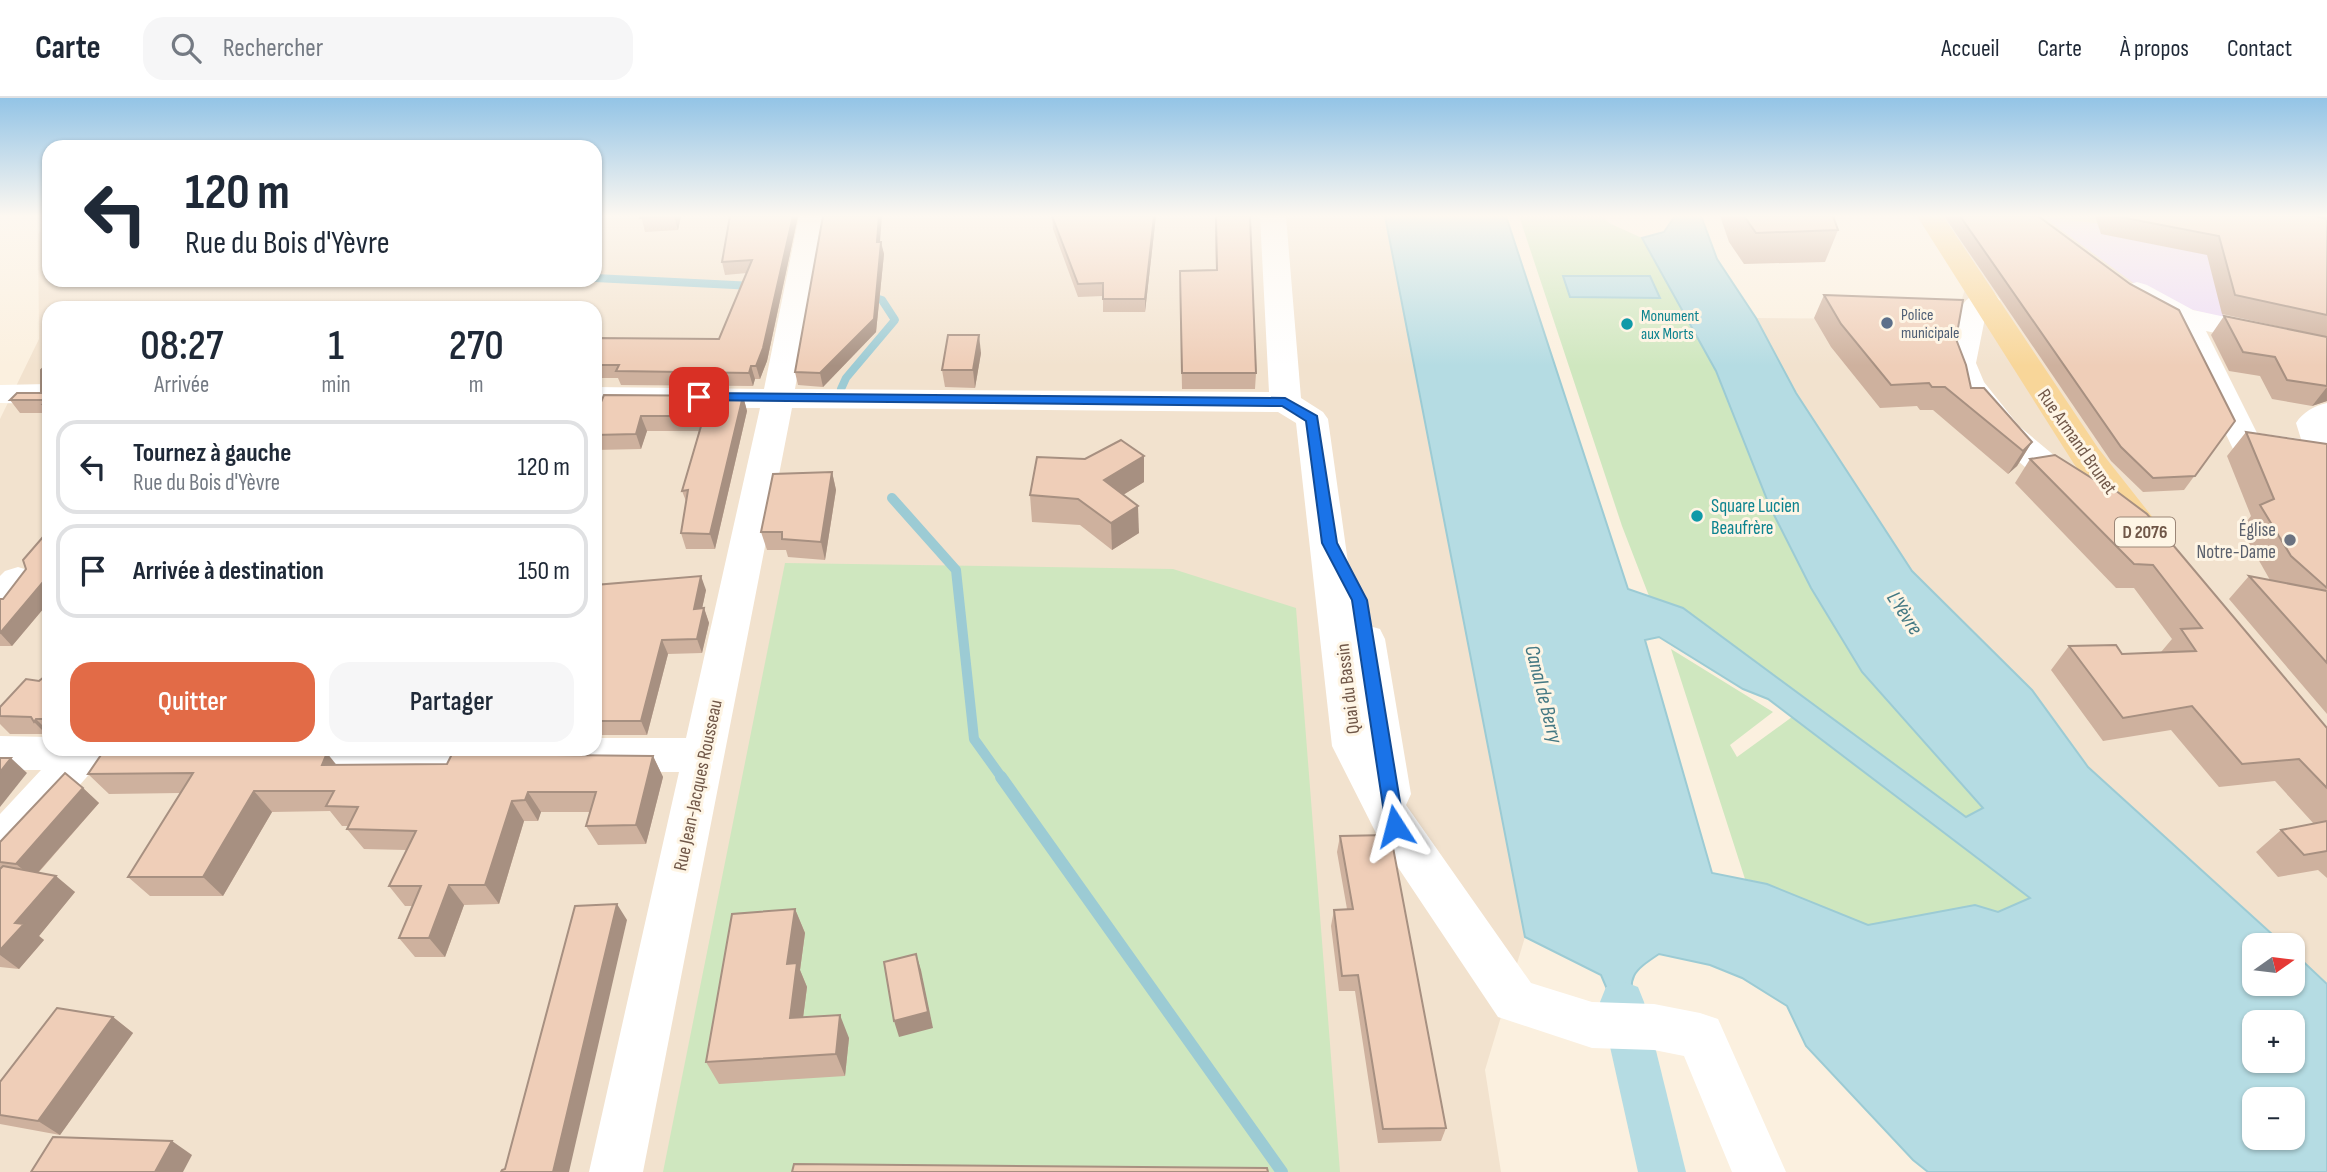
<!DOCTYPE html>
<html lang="fr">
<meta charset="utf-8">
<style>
:root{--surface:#fff;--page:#f6f6f7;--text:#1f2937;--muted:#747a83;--line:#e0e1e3;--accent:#e26b47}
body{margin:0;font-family:"Sofia Sans Condensed",sans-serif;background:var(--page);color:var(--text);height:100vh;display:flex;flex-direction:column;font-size:26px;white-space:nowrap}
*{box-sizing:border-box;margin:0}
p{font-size:23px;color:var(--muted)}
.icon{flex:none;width:38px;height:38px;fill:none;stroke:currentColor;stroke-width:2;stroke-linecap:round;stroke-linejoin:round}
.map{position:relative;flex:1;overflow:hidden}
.details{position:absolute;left:42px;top:203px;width:560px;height:455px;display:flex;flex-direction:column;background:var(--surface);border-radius:21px;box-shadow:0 2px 5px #0004}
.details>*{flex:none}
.top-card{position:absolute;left:42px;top:42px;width:560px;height:147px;border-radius:21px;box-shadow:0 2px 5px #0004;background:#fff;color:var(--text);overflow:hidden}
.needle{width:46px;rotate:76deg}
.tools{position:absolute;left:2242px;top:835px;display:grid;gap:14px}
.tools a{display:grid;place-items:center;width:63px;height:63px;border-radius:14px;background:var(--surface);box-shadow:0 2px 5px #0004;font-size:35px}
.pin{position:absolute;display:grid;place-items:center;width:60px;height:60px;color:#fff;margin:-30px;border-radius:14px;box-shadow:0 4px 10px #0006}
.me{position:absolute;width:77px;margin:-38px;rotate:351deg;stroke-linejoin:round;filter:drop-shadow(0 0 5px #0008)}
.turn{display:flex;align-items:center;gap:24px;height:147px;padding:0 28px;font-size:32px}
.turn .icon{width:91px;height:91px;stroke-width:2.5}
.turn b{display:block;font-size:49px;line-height:60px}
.eta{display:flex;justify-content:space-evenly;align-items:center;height:119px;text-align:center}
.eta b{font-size:42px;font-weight:600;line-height:49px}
.button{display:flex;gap:14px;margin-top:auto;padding:14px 28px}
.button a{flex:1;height:80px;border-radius:21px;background:var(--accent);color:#fff;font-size:28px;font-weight:600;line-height:80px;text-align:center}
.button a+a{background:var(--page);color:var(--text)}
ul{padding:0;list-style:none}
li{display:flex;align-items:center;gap:21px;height:94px;margin:0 14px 10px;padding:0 14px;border:4px solid var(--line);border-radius:21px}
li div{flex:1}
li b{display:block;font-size:26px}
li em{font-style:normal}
header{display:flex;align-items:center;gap:42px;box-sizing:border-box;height:98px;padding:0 35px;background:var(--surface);border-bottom:2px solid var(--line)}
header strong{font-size:33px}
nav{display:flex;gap:38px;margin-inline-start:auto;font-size:24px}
.search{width:490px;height:63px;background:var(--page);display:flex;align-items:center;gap:18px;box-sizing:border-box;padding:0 24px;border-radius:21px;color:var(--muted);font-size:26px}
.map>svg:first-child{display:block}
</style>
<header>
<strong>Carte</strong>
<div class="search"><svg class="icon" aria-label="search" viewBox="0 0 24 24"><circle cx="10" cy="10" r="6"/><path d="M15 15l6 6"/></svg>Rechercher</div>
<nav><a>Accueil</a><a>Carte</a><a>À propos</a><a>Contact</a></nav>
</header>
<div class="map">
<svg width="2327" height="1074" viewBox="0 0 2327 1074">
<rect width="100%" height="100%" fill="#fbf0df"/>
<g fill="#f2e2ce" fill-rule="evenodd">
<path d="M595,118H1385L1525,839L1485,972L1501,1074H0V321L39,241L38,136L49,120V182H595ZM49,210H595V651H49Z"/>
<path d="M1920,118H2327V886L2293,854L2292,847H2284L2088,669L2032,592L1912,473L1796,295L1756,220L1912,221L1955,224L1965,191Z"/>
</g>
<path fill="#eddcf7" d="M2251,118L2219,200L2224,220L2186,210L2143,192L2044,119L2144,131Z"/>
<g fill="#cfe7bf">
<path d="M1519,118H1603L1609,125L1642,140L1716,273L1770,409L1811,490L1862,574L1984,710L1966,719L1683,510L1649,498L1622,428Z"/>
<path d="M785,465L1173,471L1296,510L1340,1074H663Z"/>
<path d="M1671,551L1773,614L1730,647L1737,659L1792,619L2030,800L1998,814L1975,807L1868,827L1767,786L1745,781Z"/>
</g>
<g fill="#b5dce3" stroke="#9ccbd4" stroke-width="2" fill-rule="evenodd">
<path d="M1385,118H1506L1628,491L1683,510L1966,719L1983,710L1862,574L1811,490L1770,409L1716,273L1642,140L1664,134L1675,118H1701L1717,161L1756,220L1796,295L1912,473L2032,592L2088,669L2284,847H2254V886H2292L2293,854L2327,886V1074H1928L1913,1062L1806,948L1787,908L1742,880L1710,867L1659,856C1632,874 1628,878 1634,910H1615L1601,877L1525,839ZM1659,539L1743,591L1768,601L2030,800L1998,814L1975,807L1868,827L1767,786L1712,775L1645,542ZM2254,924H2292V962H2254ZM2254,1001H2292V1040H2254Z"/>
<path d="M1563,178H1650L1660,200L1570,199Z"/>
</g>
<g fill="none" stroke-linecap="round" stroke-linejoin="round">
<g stroke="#9ccbd4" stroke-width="8">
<path d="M595,180L754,188"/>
<path d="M841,291L846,280L895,222L882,202L869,198"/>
</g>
<path stroke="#9ccbd4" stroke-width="10" d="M892,400L956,472L974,641L1002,680"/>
<path stroke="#9ccbd4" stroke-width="12" d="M1001,679L1282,1074"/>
<path fill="#b5dce3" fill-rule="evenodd" d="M1622,883L1638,889L1644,904L1686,1074H1638L1600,904L1606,889Z"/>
<g fill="#fff" fill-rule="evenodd">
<path d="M799,118H825L795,291L1269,294L1260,118H1286L1301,300L1323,314L1328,321L1357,529L1366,527L1380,531L1385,541L1411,696L1406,707L1531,885L1592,904L1654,906L1700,915L1718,921L1786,1074H1732L1684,958L1654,952L1592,950L1498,919L1379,741L1332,648L1296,325L1278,314L792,310L643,1074H589L679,674L93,672L16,759L0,765V716L41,672H0V638L49,639V651H595V640H686L760,310L595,309V289L764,291Z"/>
<path d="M2137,184L2147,187L2193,212L2327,241V259L2206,233L2257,335L2301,341L2296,325C2303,314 2314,308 2327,305V363L2233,351L2172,224L2127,199L2123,193L2127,187Z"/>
<path d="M1985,193L1995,196L2000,202L1986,215L1976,265L1984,284L2019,328L2062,364L2091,381L2096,389L2091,397C2086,398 2081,400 2075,399C2037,392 1955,306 1946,267C1944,257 1951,241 1953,231C1958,210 1963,199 1985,193Z"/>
<path d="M49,286V306L0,305V287Z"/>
<path d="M18,469L31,473L36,482L13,512L0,516V478L5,473Z"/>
</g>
<path fill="#f8d699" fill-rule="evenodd" d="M1917,118H1943L2098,350L2154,421L2159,429L2154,437L2141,441L2128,437L2074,366Z"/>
</g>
<g fill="#ceb19e">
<path d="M641,118H681L678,132L645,134Z"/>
<path d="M730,118H798L767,263L760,281H755L753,288L621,287L618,280H595V240L719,241L747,175L725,177L722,164Z"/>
<path d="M1052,118H1156L1145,214H1103V198L1078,199L1053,131Z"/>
<path d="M1215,118H1250L1256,275L1255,291H1182L1180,188L1216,172Z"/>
<path d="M1720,118H1833L1838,132L1825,164L1744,166L1729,144Z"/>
<path d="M1944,118H2038L2235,323L2184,392L2143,394L2111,363Z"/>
<path d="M2095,118H2327V239L2222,216L2207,157L2101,136Z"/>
<path d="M880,144L884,156L876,234L823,289L798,287L795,274Z"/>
<path d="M1824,197L1956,241L1971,290L2032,344L2017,368L2008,376L1933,312H1920L1917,308L1880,310L1831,249L1814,220Z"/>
<path d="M2224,218L2327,239V303L2312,308L2272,301L2260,278L2229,273L2211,237Z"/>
<path d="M981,255L975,290L945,289L942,272Z"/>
<path d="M49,265V315H20L10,302L41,295Z"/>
<path d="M743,298L747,313L715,451H686L681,435L686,403L682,393L699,333H647L641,351L595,352V318Z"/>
<path d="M2246,334L2327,346V616L2229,501L2249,478L2270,482L2241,431L2251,418L2227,358Z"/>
<path d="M2055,357L2327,630V780L2318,772L2278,779L2256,754L2281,732L2314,726L2275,683L2219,689L2171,632L2103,643L2051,572L2069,548L2122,556L2161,554L2172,541L2134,490H2116L2015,385L2030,361Z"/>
<path d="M1144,358V384L1123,397L1139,435L1112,452L1080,427L1032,424L1030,397L1085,361Z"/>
<path d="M832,374L836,392L825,462L788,459L786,452H767L761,434Z"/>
<path d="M49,432V504L12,548H0V501H3L26,471Z"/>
<path d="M595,487L706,492L702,510H704L709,525L702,555L668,556L647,637H595Z"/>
<path d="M49,575V639L46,636H10L0,626V609Z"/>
<path d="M653,658L663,679L646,746L598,747L586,728L590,714H541L538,723H524L499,806L464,807L445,859H415L399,840L413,808H405L389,788L406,752L364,751L347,731L349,728H342L330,713L272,714L223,798H150L128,779L180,695L109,696L88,676L336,667L447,666Z"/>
<path d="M83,690L99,705L39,774L75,794L39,838L44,842L19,871L0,869V744Z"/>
<path d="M1340,738L1446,1030L1441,1043L1378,1045L1355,893H1339L1331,828L1334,812L1347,811L1337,754Z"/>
<path d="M795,811L805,835L800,872L807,889L803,920L849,940L845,978L719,986L706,964Z"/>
<path d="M113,919L133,935L60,1037L0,1026V984Z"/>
</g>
<g fill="#a79081">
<path d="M674,118H681L678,132Z"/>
<path d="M793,118H798L767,263L760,281L756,268Z"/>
<path d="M879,118H882L879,157L877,144Z"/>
<path d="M1154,118H1156L1145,214V201Z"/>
<path d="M881,144L884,156L876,234L823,289L820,275Z"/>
<path d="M979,237L981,255L975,290L973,272Z"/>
<path d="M751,268L755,281L753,288L749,275Z"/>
<path d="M2327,289V303L2312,308Z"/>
<path d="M743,298L747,313L715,451L710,436Z"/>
<path d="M641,318L647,333L641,351L636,336Z"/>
<path d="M2032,344L2017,368L2008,376L2023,353Z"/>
<path d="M1144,358V384L1105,408L1104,382Z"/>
<path d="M832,374L836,392L825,462L821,444Z"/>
<path d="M1138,408L1139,435L1112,452L1111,425Z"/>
<path d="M49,477V504L12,548L0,535Z"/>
<path d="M701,478L706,492L699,525L694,511Z"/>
<path d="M704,510L709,525L702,555L697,541Z"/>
<path d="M662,542L668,556L647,637L641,623Z"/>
<path d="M36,621L49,634V639L34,624Z"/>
<path d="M327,655L343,675L322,667Z"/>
<path d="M653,658L663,679L646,746L636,727Z"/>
<path d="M11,660L27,675L0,709V674Z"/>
<path d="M83,690L99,705L33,780L16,766Z"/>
<path d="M254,693L272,714L223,798L203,779Z"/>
<path d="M528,694L541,714L538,723L525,702Z"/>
<path d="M512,703L524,723L499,806L485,787Z"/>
<path d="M56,778L75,794L39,838L44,842L19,871L0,857V852L15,825Z"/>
<path d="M449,787L464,807L445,859L429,840Z"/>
<path d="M617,806L627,822L569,1074H553Z"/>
<path d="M795,811L805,835L800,872L807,889L800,943L790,920L787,866Z"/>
<path d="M916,856L921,872L933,930L899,939L894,923Z"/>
<path d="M840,917L849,940L845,978L836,956Z"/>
<path d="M113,919L133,935L60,1037L38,1023Z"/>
<path d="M172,1043L192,1057L183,1074H155Z"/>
</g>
<g fill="#efceb8" stroke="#a79081" stroke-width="2">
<path d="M641,118H663L640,120Z"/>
<path d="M730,118H793L763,250L756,268H751L749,275L616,273L619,267H595V240L719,241L752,162L722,164Z"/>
<path d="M823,118H879L877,144H881L874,221L820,275L795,274Z"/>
<path d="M1052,118H1154L1145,201H1103V185L1078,186Z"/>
<path d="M1216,118H1250L1256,275H1182L1180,173L1217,172Z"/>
<path d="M1744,118H1833L1838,132L1756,135Z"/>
<path d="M1960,118H2038L2130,186L2179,212L2235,323L2195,378L2153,380L2121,349Z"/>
<path d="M2115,118H2316L2327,121V217L2235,197L2219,138Z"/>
<path d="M1824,197L1963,202L1956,241L1966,267L1971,290H1984L2032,344L2023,353L1945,289H1932L1929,285L1891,287L1841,226Z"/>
<path d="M2224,218L2327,239V288L2287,282L2275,259L2243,254Z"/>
<path d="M948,237H979L973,272H942Z"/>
<path d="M49,265V306H43L47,302H10L17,295H41V272Z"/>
<path d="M604,297L743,298L710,436L681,435L688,392L682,393L704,318H641L636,336L595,337V318Z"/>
<path d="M2246,334L2327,346V490L2291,458L2260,407L2274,401Z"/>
<path d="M1121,342L1144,358L1104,382L1138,408L1111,425L1078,401L1030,397L1037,359L1085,361Z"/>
<path d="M2055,357L2095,382L2111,389L2147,416L2327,630V690L2299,661L2242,666L2192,608L2123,620L2069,548L2116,547L2122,556L2196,553L2181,531L2202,530L2153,467L2134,466L2030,361Z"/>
<path d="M832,374L821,444L782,441V434H761L773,376Z"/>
<path d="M49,432V477L0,535V501H3L26,471L23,462Z"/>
<path d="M701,478L694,511L704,510L697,541L662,542L641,623H595V487Z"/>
<path d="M2249,478L2327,493V565Z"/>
<path d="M49,575V619L47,621H36L34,624L31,619L0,618V609L26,581L39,583Z"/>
<path d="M103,654L327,655L322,667L447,666L452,656L653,658L636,727L586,728L596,694H528L525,702L512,703L485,787H449L429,840H399L421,788H389L416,733L347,731L358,709L326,708L334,693H254L203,779H128L193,675L88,676Z"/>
<path d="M0,660H11L0,674Z"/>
<path d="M65,675L83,690L16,766L0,764V744Z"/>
<path d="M2327,723V753L2304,757L2281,732Z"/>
<path d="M1388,737L1392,744L1446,1030L1383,1031L1358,877L1342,878L1334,812L1353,811L1340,738Z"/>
<path d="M3,768L56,778L15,825L24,826L0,852V771Z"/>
<path d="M617,806L553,1074H501L502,1072L505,1071L575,808Z"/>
<path d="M795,811L787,866L797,865L790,920L840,917L836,956L706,964L732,816Z"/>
<path d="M916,856L928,914L894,923L884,864Z"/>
<path d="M57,910L113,919L38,1023L0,1017V984Z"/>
<path d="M53,1039L172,1043L155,1074H31Z"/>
<path d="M794,1066L1267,1070L1268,1074H792Z"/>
</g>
<linearGradient id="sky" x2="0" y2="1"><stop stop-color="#93c4e6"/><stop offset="0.44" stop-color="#fdf8f1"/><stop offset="1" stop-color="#fdf8f1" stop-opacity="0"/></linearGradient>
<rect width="2327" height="268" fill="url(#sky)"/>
<path fill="#1a73e8" stroke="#114b97" stroke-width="2" d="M699,295L1285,300L1317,318L1337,445L1367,502L1404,728L1402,734L1395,736L1389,734L1386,728L1352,502L1322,445L1306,323L1282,308L695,302L693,299Z"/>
<circle fill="#5c6f8a" stroke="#fef5e5" stroke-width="2.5" cx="1887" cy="225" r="7"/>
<g fill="#0f9aa8" stroke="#fef5e5" stroke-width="2.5">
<circle cx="1627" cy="226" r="7"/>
<circle cx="1697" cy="418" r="7"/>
</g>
<circle fill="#6b7280" stroke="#fef5e5" stroke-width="2.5" cx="2290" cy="442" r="7"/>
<g text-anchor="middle" stroke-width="6" stroke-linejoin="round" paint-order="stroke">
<g font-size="16" fill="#4e5e75" stroke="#fef5e5" text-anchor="start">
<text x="1901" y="222">Police<tspan x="1901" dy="18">municipale</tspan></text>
</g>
<g font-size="16" fill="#0d838f" stroke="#fef5e5" text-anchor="start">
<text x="1641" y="223">Monument<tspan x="1641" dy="18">aux Morts</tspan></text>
</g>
<rect fill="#fef5e5" stroke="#9b8677" stroke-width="2" x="2115" y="419.5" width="60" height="29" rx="5"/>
<g font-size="18" font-weight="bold" fill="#705748">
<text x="2145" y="440">D 2076</text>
</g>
<g font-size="19" fill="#705748" stroke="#fef5e5">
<text transform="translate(2078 343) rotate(55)" y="7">Rue Armand Brunet</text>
<text transform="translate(1347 591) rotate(-97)" y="7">Quai du Bassin</text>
<text transform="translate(697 687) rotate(-78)" y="7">Rue Jean-Jacques Rousseau</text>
</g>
<g font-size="19" fill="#0d838f" stroke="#fef5e5" text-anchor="start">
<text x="1711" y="414">Square Lucien<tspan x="1711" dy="22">Beaufrère</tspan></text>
</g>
<g font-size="19" fill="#5b616d" stroke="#fef5e5" text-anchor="end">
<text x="2276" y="438">Église<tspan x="2276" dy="22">Notre-Dame</tspan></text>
</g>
<g font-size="21" font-style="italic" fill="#437883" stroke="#fef5e5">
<text transform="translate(1905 515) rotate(57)" y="7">L'Yèvre</text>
<text transform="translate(1544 596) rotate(76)" y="7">Canal de Berry</text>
</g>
</g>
</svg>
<div class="tools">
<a><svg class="needle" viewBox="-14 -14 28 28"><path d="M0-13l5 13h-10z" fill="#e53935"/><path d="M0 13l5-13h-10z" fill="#747a83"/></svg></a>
<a>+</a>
<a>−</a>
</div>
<div class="pin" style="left:699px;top:299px;background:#d93025"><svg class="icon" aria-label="arrive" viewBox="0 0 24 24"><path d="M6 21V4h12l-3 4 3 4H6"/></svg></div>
<svg class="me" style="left:1395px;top:728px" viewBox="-20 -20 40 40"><path d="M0-17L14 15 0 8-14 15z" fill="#1a73e8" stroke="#fff" stroke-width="4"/></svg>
<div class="top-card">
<div class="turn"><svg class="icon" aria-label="left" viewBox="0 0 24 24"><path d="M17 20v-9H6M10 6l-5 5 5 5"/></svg><div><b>120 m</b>Rue du Bois d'Yèvre</div></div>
</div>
<section class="details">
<div class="eta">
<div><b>08:27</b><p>Arrivée</p></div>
<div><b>1</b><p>min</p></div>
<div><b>270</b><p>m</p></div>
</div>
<ul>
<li><svg class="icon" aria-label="left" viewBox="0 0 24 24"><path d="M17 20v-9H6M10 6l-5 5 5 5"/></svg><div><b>Tournez à gauche</b><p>Rue du Bois d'Yèvre</p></div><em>120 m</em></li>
<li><svg class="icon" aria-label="arrive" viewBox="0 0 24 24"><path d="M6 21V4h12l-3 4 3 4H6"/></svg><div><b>Arrivée à destination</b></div><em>150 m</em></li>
</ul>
<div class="button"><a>Quitter</a><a>Partager</a></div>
</section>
</div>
